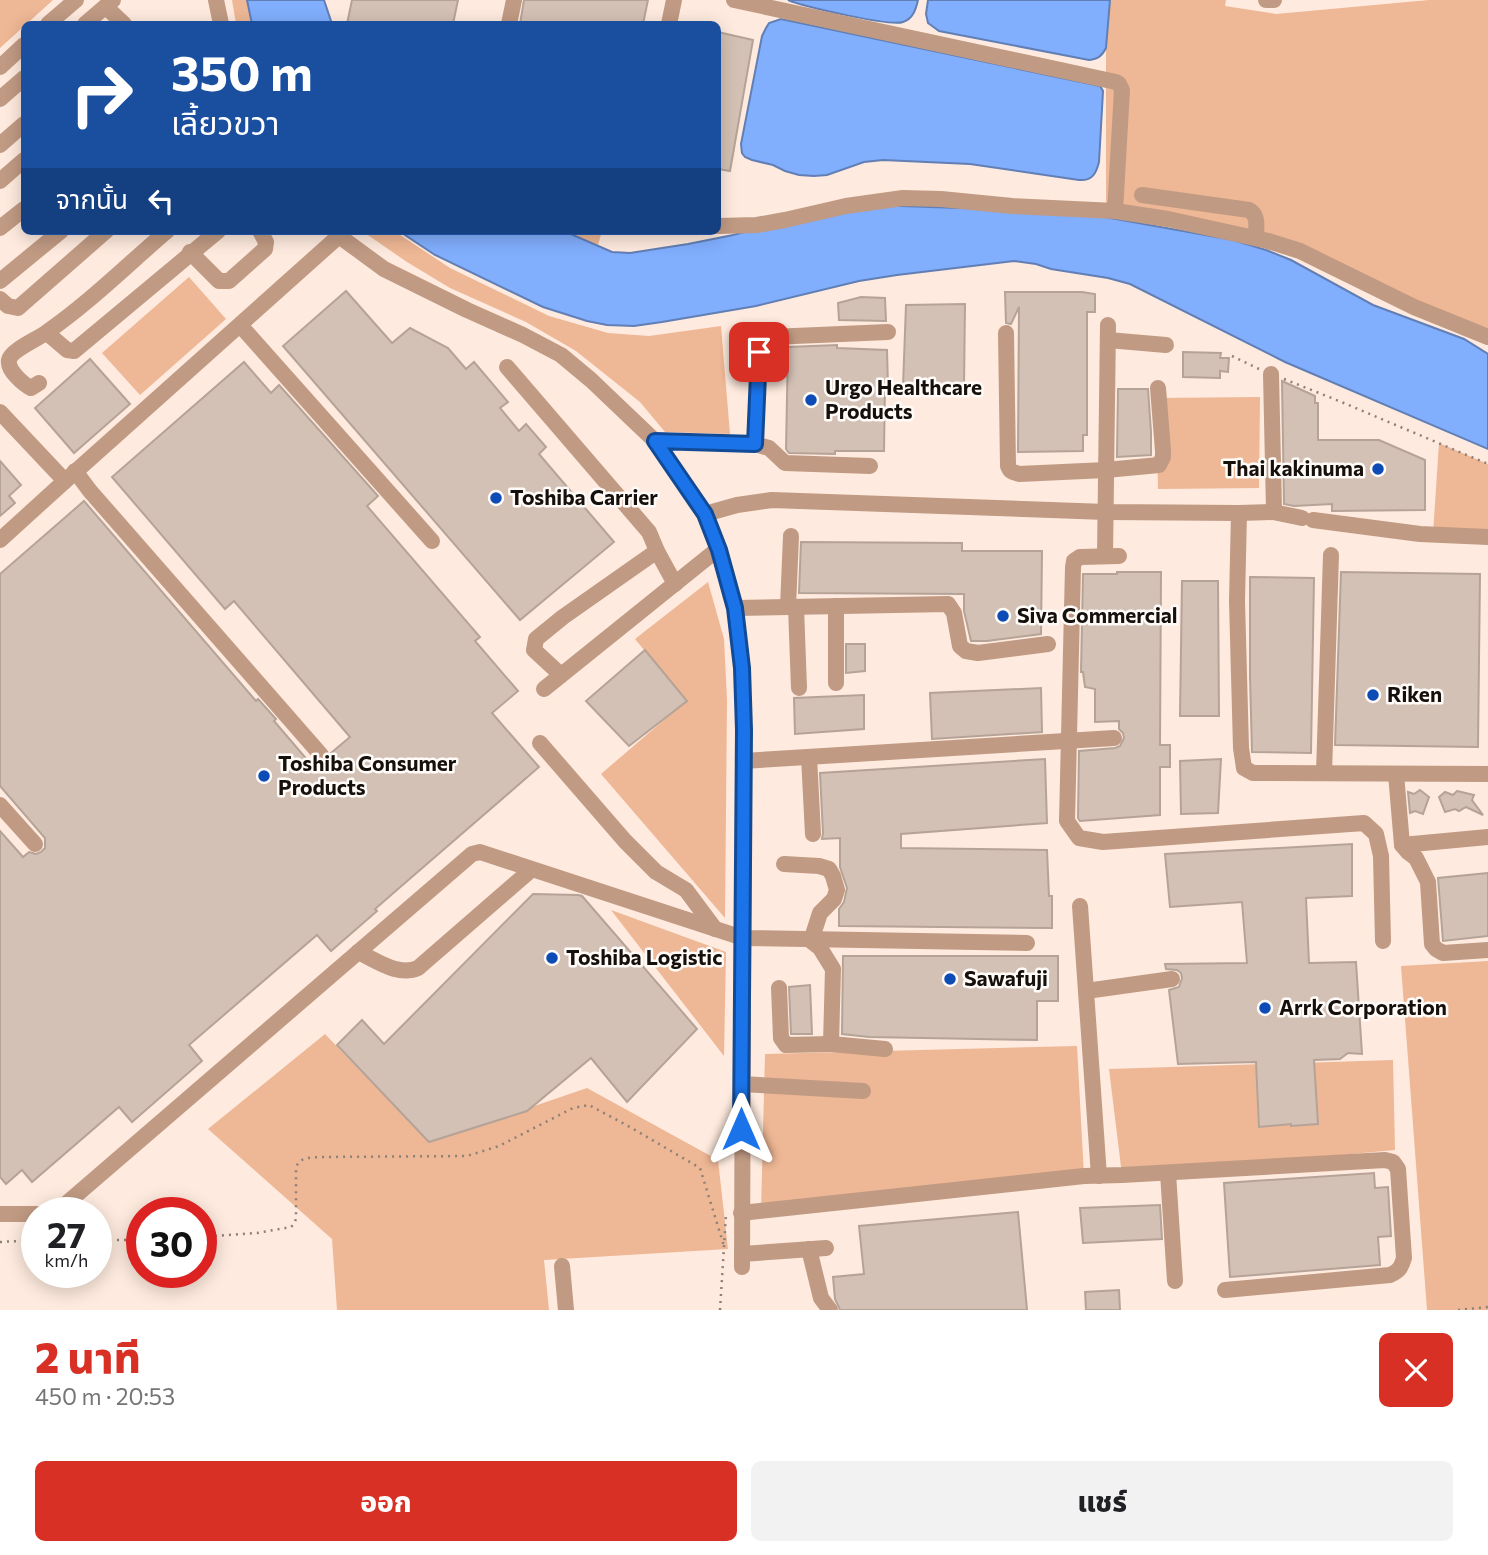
<!DOCTYPE html>
<html lang="th">
<meta charset="utf-8">
<style>
:root{--surface:#fff;--page:#f2f2f2;--text:#202124;--muted:#757577;--accent:#d93025}
body{margin:0;font-family:Commissioner,"Noto Sans Thai",sans-serif;background:var(--page);color:var(--text);height:100vh;display:flex;flex-direction:column;font-size:26px;white-space:nowrap}
*{box-sizing:border-box;margin:0}
p{font-size:23px;color:var(--muted)}
.icon{flex:none;width:38px;height:38px;fill:none;stroke:currentColor;stroke-width:2;stroke-linecap:round;stroke-linejoin:round}
.map{position:relative;height:1310px;overflow:hidden}
.drawer{display:flex;flex-direction:column;background:var(--surface);flex:1}
.drawer>*{flex:none}
.banner{position:absolute;left:21px;top:21px;width:700px;height:214px;border-radius:10px;box-shadow:0 4px 18px #0003;background:#1a4fa0;color:#fff;overflow:hidden}
.speed{position:absolute;left:21px;top:1197px;display:flex;gap:14px;font-size:35px;font-weight:700;text-align:center}
.speed>*{display:grid;place-content:center;width:91px;height:91px;border-radius:50%;background:var(--surface);box-shadow:0 4px 18px #0003;line-height:1}
.speed small{font-size:18px;font-weight:400}
.speed .limit{border:10px solid #d22;background:#fff;color:#111}
.pin{position:absolute;display:grid;place-items:center;width:60px;height:60px;color:#fff;margin:-30px;border-radius:14px;box-shadow:0 4px 10px #0006}
.me{position:absolute;width:77px;margin:-38px;rotate:0deg;stroke-linejoin:round;filter:drop-shadow(0 0 5px #0008)}
.turn{display:flex;align-items:center;gap:24px;height:147px;padding:0 35px;font-size:32px}
.turn .icon{width:91px;height:91px;stroke-width:2.5}
.turn b{display:block;font-size:49px;line-height:60px}
.then{display:flex;align-items:center;height:66px;padding:0 35px;background:#0003;gap:14px;font-size:26px}
.round{display:grid;place-items:center;flex:none;width:74px;height:74px;border-radius:10px;background:var(--page)}
.summary{display:flex;align-items:center;justify-content:space-between;height:119px;padding:0 35px}
h1{font-size:42px;font-weight:800;line-height:52px;color:var(--accent)}
.button{display:flex;gap:14px;margin-top:auto;padding:14px 35px}
.button a{flex:1;height:80px;border-radius:10px;background:var(--accent);color:#fff;font-size:28px;font-weight:800;line-height:80px;text-align:center}
.button a+a{background:var(--page);color:var(--text)}
.map>svg:first-child{display:block}
</style>
<div class="map">
<svg width="1488" height="1310" viewBox="0 0 1488 1310">
<rect width="100%" height="100%" fill="#feeade"/>
<g fill="#eeb795">
<path d="M0,0H53L0,48Z"/>
<path d="M232,0H248L254,24H236Z"/>
<path d="M1106,0H1226L1225,6L1276,14L1429,0H1488V331L1278,241L1106,203Z"/>
<path d="M362,231H394L450,268L549,316L608,333L649,336L721,326L730,434L665,432L640,402L576,351L526,322L450,288L407,262Z"/>
<path d="M566,231H602L598,245Z"/>
<path d="M189,277L226,319L140,395L102,353Z"/>
<path d="M1260,397L1259,488L1158,489L1156,398Z"/>
<path d="M1439,443L1488,464V538L1433,534Z"/>
<path d="M708,582L724,639L727,700L725,918L601,774L686,701L635,639Z"/>
<path d="M611,910L726,952L724,1056Z"/>
<path d="M1488,961V1310H1427L1401,966Z"/>
<path d="M325,1034L429,1142L587,1088L718,1160L728,1249L544,1260L549,1310H337L332,1239L208,1129Z"/>
<path d="M1077,1046L1084,1176L761,1211L765,1054Z"/>
<path d="M1393,1060L1395,1150L1122,1175L1109,1069Z"/>
</g>
<g fill="#81aefd" stroke="#617fb5" stroke-width="2">
<path d="M247,0H324L332,24H252Z"/>
<path d="M788,0H918C916,9 913,19 903,22C891,27 802,6 788,0Z"/>
<path d="M928,0H1110L1106,48C1102,56 1098,59 1089,60L939,31L928,23L926,14Z"/>
<path d="M781,19L1100,86L1103,91L1099,162C1096,174 1092,181 1079,180L970,164L883,160L864,162L827,175L814,176L799,175L785,171L773,165L752,160L745,157L742,153L741,144L762,36L766,28L769,23Z"/>
<path d="M872,205L1077,212L1233,240L1266,250L1291,260L1373,305L1464,339L1488,354V449L1285,362L1130,284L1108,278L1051,269L1036,264L1014,261L897,275L859,281L756,306L662,322L634,326L607,325L587,321L543,307L435,255L399,231H564L612,252L630,253L688,244L733,235L805,216Z"/>
</g>
<g fill="#d4c1b5" stroke="#b6a398" stroke-width="2">
<path d="M352,0H458L453,24H347Z"/>
<path d="M524,0H648L643,24H520Z"/>
<path d="M718,32L753,40L730,171L718,169Z"/>
<path d="M346,291L392,343L410,328L448,348L466,369L474,362L508,402L500,408L519,431L526,424L546,447L539,454L614,542L520,620L283,346Z"/>
<path d="M1005,292H1082L1095,294V312H1087V435H1083V451L1018,452L1019,307L1011,324L1006,323Z"/>
<path d="M861,297L885,298L886,321L839,320L838,303Z"/>
<path d="M965,304L964,386H903L906,305Z"/>
<path d="M837,345V348L887,350L888,386H885L884,451H835V454L789,453L786,449L788,347Z"/>
<path d="M1183,352L1221,353L1220,358H1229L1228,372L1220,371V378L1183,377Z"/>
<path d="M90,359L130,404L74,453L35,408Z"/>
<path d="M244,362L271,393L279,385L378,496L367,506L480,637L475,641L518,691L492,713L539,767L398,889L375,909L377,911L331,951L317,935L189,1045L202,1061L132,1122L119,1107L32,1182L22,1170L6,1184L0,1177V831L23,857L29,852L36,854L41,852L45,848V838L0,786V574L84,501L256,701L258,699L276,719L274,721L309,762L312,760L317,765H322L327,763L331,759V753L350,737L234,601L225,609L112,477Z"/>
<path d="M1282,381L1315,396V403H1318V440H1379L1425,460V510L1332,511V504L1294,506L1284,504Z"/>
<path d="M1118,389H1148L1151,432V455L1117,457Z"/>
<path d="M0,461L21,485L9,496L15,503L0,516Z"/>
<path d="M801,542L962,543V551H1042L1041,634L987,641H971L964,611V594L799,593Z"/>
<path d="M1117,572H1161L1160,745H1170V767H1160V815L1080,821L1078,818L1079,751L1115,748L1120,746L1124,738L1123,733L1119,729V721L1095,722V689L1085,687L1083,672H1081L1083,574H1117Z"/>
<path d="M1341,572L1480,574L1478,747L1335,745Z"/>
<path d="M1250,577L1314,578L1311,753L1252,752L1250,676Z"/>
<path d="M1182,581H1218L1219,716H1180Z"/>
<path d="M846,644H865V671L846,673Z"/>
<path d="M645,650L687,701L629,746L586,701Z"/>
<path d="M1041,688L1042,732L932,739L930,693Z"/>
<path d="M864,695V729L795,734L794,698Z"/>
<path d="M1045,759L1047,823L901,834V848L1047,850L1049,896H1052V928L839,926V909L844,902L847,888L840,867V838L822,839L823,833L820,773Z"/>
<path d="M1221,759L1218,813L1181,814L1180,761Z"/>
<path d="M1420,790L1429,797L1423,814L1415,811L1410,813L1408,792L1414,794Z"/>
<path d="M1457,791L1474,795L1472,800L1483,815L1466,807L1459,811L1455,809L1445,812L1439,797L1445,792L1453,795Z"/>
<path d="M1352,844V896L1306,898L1309,963L1356,962L1362,1054L1348,1053L1340,1059L1314,1060L1318,1124L1291,1126V1124L1259,1127L1256,1062L1178,1064L1169,990L1179,987L1182,978L1181,973L1177,970L1166,969L1165,964L1247,963L1242,902L1170,907L1165,854Z"/>
<path d="M1488,873V936L1443,941L1438,878Z"/>
<path d="M533,894L578,895L582,896L697,1029L627,1102L591,1058L527,1111L429,1142L337,1045L362,1020L384,1044Z"/>
<path d="M843,956H1058V1001H1037V1040L869,1037L842,1034Z"/>
<path d="M810,985L812,1034H791L789,987Z"/>
<path d="M1374,1173L1375,1188L1388,1187L1391,1236L1378,1237L1380,1265L1230,1277L1224,1183Z"/>
<path d="M1160,1205L1162,1239L1083,1243L1080,1208Z"/>
<path d="M1018,1212L1027,1310H840L835,1299L833,1277L864,1274L859,1226Z"/>
<path d="M1119,1290L1120,1310H1086L1085,1292Z"/>
</g>
<g fill="none" stroke-linecap="round" stroke-linejoin="round">
<g stroke="#8d8078" stroke-width="2.5" stroke-dasharray="2 5" stroke-linecap="butt">
<path d="M1232,356L1259,369"/>
<path d="M1284,379L1339,401L1488,464"/>
<path d="M201,1237L257,1233L291,1227L294,1224L296,1219V1168C299,1157 309,1158 319,1157L467,1156L499,1146L573,1108L589,1105L630,1127L700,1168L724,1246"/>
<path d="M96,1240H142"/>
<path d="M0,1242L37,1240"/>
<path d="M720,1310L726,1215"/>
<path d="M1458,1310L1488,1307"/>
</g>
<g stroke="#c09a83" stroke-width="16">
<path d="M216,0L221,24"/>
<path d="M734,0L1116,82L1119,84L1122,90L1115,211"/>
<path d="M1266,0H1274"/>
<path d="M106,7L124,24"/>
<path d="M48,24L76,0"/>
<path d="M85,24L113,0"/>
<path d="M509,24L514,0"/>
<path d="M669,24L674,0"/>
<path d="M0,67L24,45"/>
<path d="M0,99L24,78"/>
<path d="M0,145L24,124"/>
<path d="M0,181L24,160"/>
<path d="M1142,195L1249,210C1259,215 1256,228 1256,238"/>
<path d="M718,226L757,225L785,220L846,206L903,198L941,199L1012,206L1115,211L1168,219L1268,241L1300,251L1414,307L1488,337"/>
<path d="M0,228L24,209"/>
<path d="M335,231L339,236L384,269L467,310L523,335L561,355L591,380L655,441L705,514L718,549L735,608L742,668L744,730L742,1267"/>
<path d="M190,252L219,281H229L265,249L266,242L260,231"/>
<path d="M0,281L61,231"/>
<path d="M0,299L8,306L18,308L106,231"/>
<path d="M240,325L432,541"/>
<path d="M47,333L67,350L74,351L218,231"/>
<path d="M1006,333L1008,466C1010,472 1013,472 1019,474L1106,470L1159,465L1163,457V451L1158,388"/>
<path d="M1108,340L1166,345"/>
<path d="M507,367L649,532L657,551L675,584"/>
<path d="M1271,374L1274,510L1278,513L1302,518"/>
<path d="M39,383L31,388C23,384 7,370 9,360C11,350 38,339 47,332C90,302 127,265 167,231"/>
<path d="M0,412L65,481L0,540"/>
<path d="M655,441L755,444L759,352L761,342L771,337L888,332"/>
<path d="M755,444L769,448L785,463L870,466"/>
<path d="M75,471L90,491L321,755"/>
<path d="M65,481L339,236"/>
<path d="M1239,513L1237,601L1241,748L1244,768L1253,773L1488,774"/>
<path d="M705,514L737,505L772,500L1106,512L1239,513L1276,512"/>
<path d="M1313,520L1420,534L1488,537"/>
<path d="M1105,556L1108,325"/>
<path d="M1119,556L1080,557L1074,561L1073,567L1067,821L1079,838L1103,842L1364,823L1376,834L1381,856L1383,941"/>
<path d="M788,607L791,536"/>
<path d="M796,607L799,688"/>
<path d="M735,608L948,604L954,613L960,646L966,651L978,653L1048,644"/>
<path d="M561,675L534,650L536,639L563,617L657,551"/>
<path d="M836,683V606"/>
<path d="M544,689L718,549"/>
<path d="M540,743L625,841L656,872L686,890L715,929"/>
<path d="M809,757L813,834"/>
<path d="M743,761L1114,738"/>
<path d="M1324,773L1331,555"/>
<path d="M1396,774L1402,845L1408,852L1416,858L1428,882L1432,944L1436,949L1443,953L1488,950"/>
<path d="M0,805L35,844"/>
<path d="M1402,845L1488,837"/>
<path d="M784,864L819,866L829,869L833,876L837,890L834,899L820,913L811,941L820,948L833,969L831,1044L885,1049"/>
<path d="M1080,906L1099,1176"/>
<path d="M358,952C376,960 398,977 418,968L531,870"/>
<path d="M779,988L781,1038L786,1045L831,1044"/>
<path d="M1086,991L1172,979"/>
<path d="M742,1084L863,1091"/>
<path d="M1168,1173L1175,1281"/>
<path d="M45,1213L56,1210L67,1203L472,854L480,852L743,938L1027,943"/>
<path d="M741,1213L1084,1176L1122,1175L1385,1160L1393,1162L1398,1169L1404,1258C1401,1268 1399,1271 1390,1275L1225,1290"/>
<path d="M0,1214H37"/>
<path d="M809,1249L821,1298L830,1310"/>
<path d="M742,1254L826,1248"/>
<path d="M562,1266L566,1310"/>
</g>
</g>
<g fill="none" stroke-linecap="round" stroke-linejoin="round">
<g stroke="#114b97" stroke-width="18">
<path id="route" d="M741,1129L744,730L742,668L735,608L719,550L705,514L655,441L755,444L759,352"/>
</g>
<use href="#route" stroke="#1a73e8" stroke-width="12"/>
</g>
<g fill="#0d4cb7" stroke="#fffbf8" stroke-width="2.5">
<circle cx="811" cy="400" r="7"/>
<circle cx="1378" cy="469" r="7"/>
<circle cx="496" cy="498" r="7"/>
<circle cx="1003" cy="616" r="7"/>
<circle cx="1373" cy="695" r="7"/>
<circle cx="264" cy="776" r="7"/>
<circle cx="552" cy="958" r="7"/>
<circle cx="950" cy="979" r="7"/>
<circle cx="1265" cy="1008" r="7"/>
</g>
<g text-anchor="middle" stroke-width="5" stroke-linejoin="round" paint-order="stroke">
<g font-size="21" font-weight="bold" fill="#16100c" stroke="#fffbf8" text-anchor="start">
<text x="825" y="395">Urgo Healthcare<tspan x="825" dy="24">Products</tspan></text>
<text x="1364" y="476" text-anchor="end">Thai kakinuma</text>
<text x="510" y="505">Toshiba Carrier</text>
<text x="1017" y="623">Siva Commercial</text>
<text x="1387" y="702">Riken</text>
<text x="278" y="771">Toshiba Consumer<tspan x="278" dy="24">Products</tspan></text>
<text x="566" y="965">Toshiba Logistic</text>
<text x="964" y="986">Sawafuji</text>
<text x="1279" y="1015">Arrk Corporation</text>
</g>
</g>
</svg>
<div class="speed"><div>27<small>km/h</small></div><div class="limit">30</div></div>
<div class="pin" style="left:759px;top:352px;background:#d93025"><svg class="icon" aria-label="arrive" viewBox="0 0 24 24"><path d="M6 21V4h12l-3 4 3 4H6"/></svg></div>
<svg class="me" style="left:741px;top:1129px" viewBox="-20 -20 40 40"><path d="M0-17L14 15 0 8-14 15z" fill="#1a73e8" stroke="#fff" stroke-width="4"/></svg>
<div class="banner">
<div class="turn"><svg class="icon" aria-label="right" viewBox="0 0 24 24"><path d="M7 20v-9h11M14 6l5 5-5 5"/></svg><div><b>350 m</b>เลี้ยวขวา</div></div>
<div class="then">จากนั้น<svg class="icon" aria-label="left" viewBox="0 0 24 24"><path d="M17 20v-9H6M10 6l-5 5 5 5"/></svg></div>
</div>
</div>
<section class="drawer">
<div class="summary"><div><h1>2 นาที</h1><p>450 m · 20:53</p></div><a class="round" style="background:#d93025;color:#fff"><svg class="icon" aria-label="close" viewBox="0 0 24 24"><path d="M6 6l12 12M18 6L6 18"/></svg></a></div>
<div class="button"><a>ออก</a><a>แชร์</a></div>
</section>
